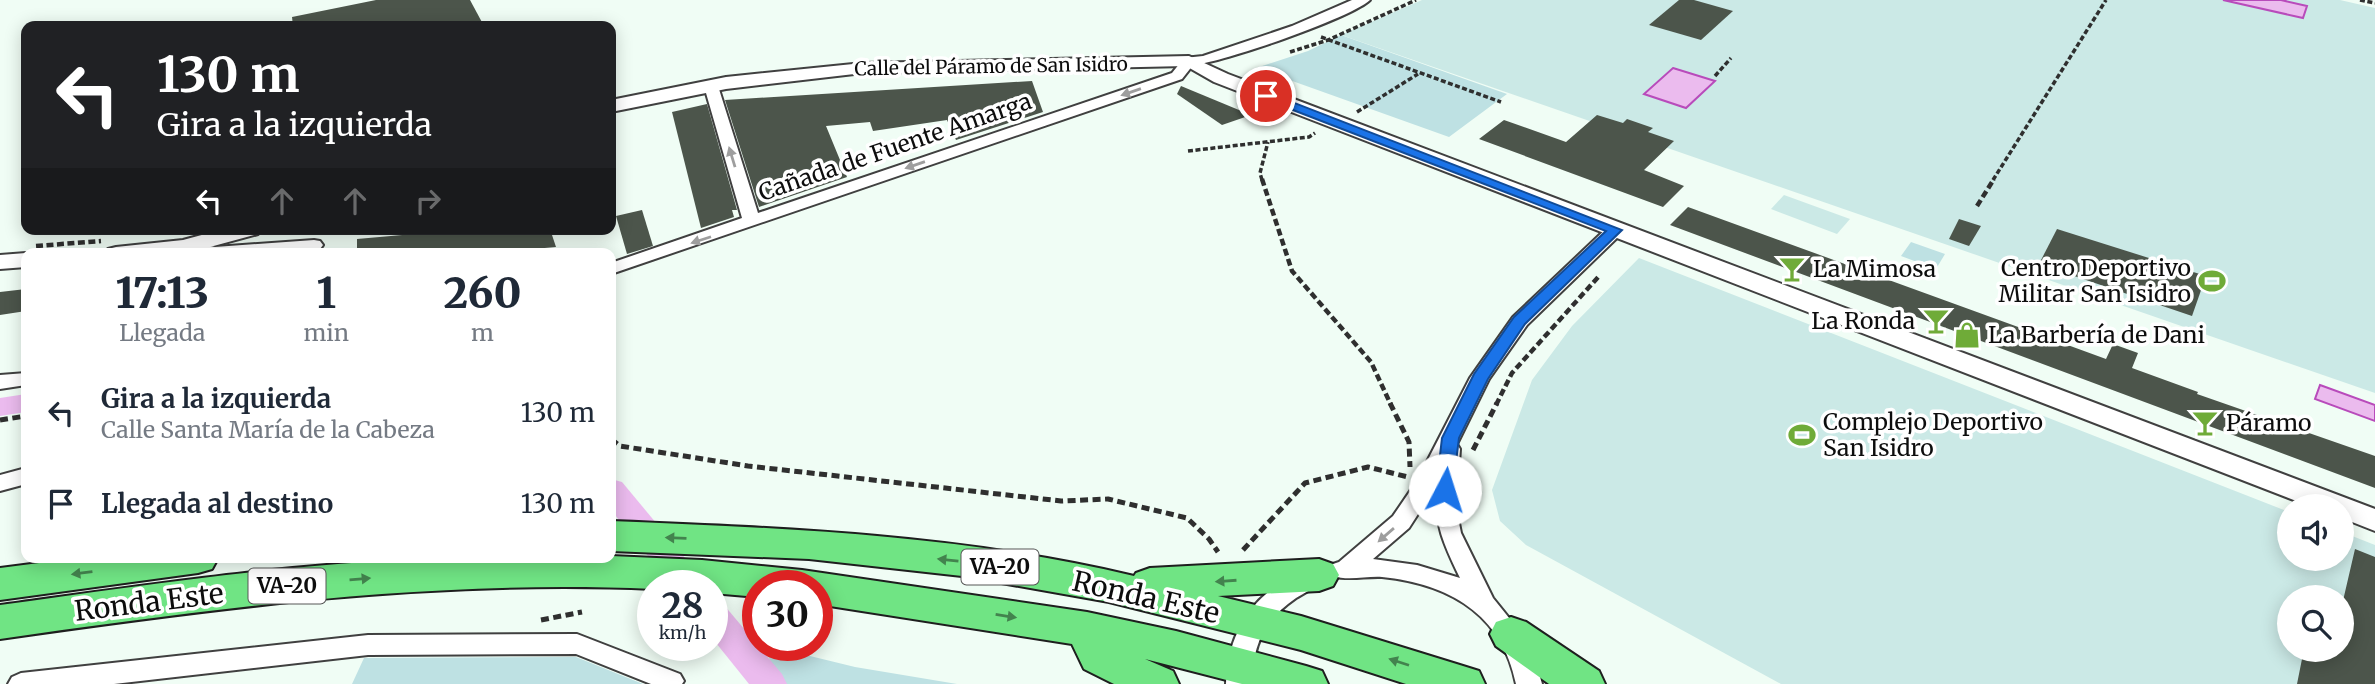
<!DOCTYPE html>
<html lang="es">
<meta charset="utf-8">
<style>
:root{--surface:#fff;--page:#f2f2f3;--text:#1f2937;--muted:#747a83}
body{margin:0;font-family:Merriweather,serif;background:var(--page);color:var(--text);height:100vh;display:flex;flex-direction:column;font-size:26px;white-space:nowrap}
*{box-sizing:border-box;margin:0}
p{font-size:23px;color:var(--muted)}
.icon{flex:none;width:38px;height:38px;fill:none;stroke:currentColor;stroke-width:2;stroke-linecap:round;stroke-linejoin:round}
.map{position:relative;flex:1;overflow:hidden}
.sheet{position:absolute;left:21px;top:248px;width:595px;height:315px;display:flex;flex-direction:column;background:var(--surface);border-radius:14px;box-shadow:0 4px 18px #0003}
.sheet>*{flex:none}
.banner{position:absolute;left:21px;top:21px;width:595px;height:214px;border-radius:14px;box-shadow:0 4px 18px #0003;background:#202124;color:#fff;overflow:hidden}
.fabs{position:absolute;left:2277px;top:494px;display:grid;gap:14px}
.fabs a{display:grid;place-items:center;width:77px;height:77px;border-radius:50%;background:var(--surface);box-shadow:0 4px 18px #0003;font-size:35px}
.speed{position:absolute;left:637px;top:570px;display:flex;gap:14px;font-size:35px;font-weight:700;text-align:center}
.speed>*{display:grid;place-content:center;width:91px;height:91px;border-radius:50%;background:var(--surface);box-shadow:0 4px 18px #0003;line-height:1}
.speed small{font-size:18px;font-weight:400}
.speed .limit{border:10px solid #d22;background:#fff;color:#111}
.pin{position:absolute;display:grid;place-items:center;width:60px;height:60px;color:#fff;margin:-30px;border:4px solid #fff;border-radius:50%;box-shadow:0 2px 7px #0007}
.me{position:absolute;width:77px;margin:-38px;rotate:5deg;stroke-linejoin:round;filter:drop-shadow(0 0 5px #0008)}
.turn{display:flex;align-items:center;gap:24px;height:147px;padding:0 21px;font-size:32px}
.turn .icon{width:91px;height:91px;stroke-width:2.5}
.turn b{display:block;font-size:49px;line-height:60px}
.lanes{display:flex;align-items:center;height:66px;padding:0 21px;background:#0003;justify-content:center;gap:35px;direction:ltr}
.lanes .off{opacity:.35}
.eta{display:flex;justify-content:space-evenly;align-items:center;height:119px;text-align:center}
.eta b{font-size:42px;font-weight:800;line-height:49px}
ul{padding:0;list-style:none}
li{display:flex;align-items:center;gap:21px;height:91px;padding:0 21px}
li div{flex:1}
li b{display:block;font-size:26px}
li em{font-style:normal}
.map>svg:first-child{display:block}
</style>
<div class="map">
<svg width="2375" height="684" viewBox="0 0 2375 684">
<rect width="100%" height="100%" fill="#f0fdf5"/>
<g fill="#bee1e3">
<path d="M1341,35L1507,94L1449,137L1256,68L1308,51Z"/>
<path d="M1911,242L1945,254L1936,269L1901,256Z"/>
<path d="M769,646L855,667L957,684H780L767,653Z"/>
<path d="M576,657L643,684H352L364,658Z"/>
</g>
<g fill="#cbe9e6" fill-rule="evenodd">
<path d="M1422,0H2340L2375,8V393L1341,35Z"/>
<path d="M1784,195L1850,219L1837,234L1771,209Z"/>
<path d="M1639,258L2289,512V558H2342V532L2375,545V684H1781L1526,545L1500,521L1492,490L1532,380L1572,326ZM2289,597H2342V649H2289Z"/>
</g>
<g fill="#ebbbee" stroke="#b84bbb" stroke-width="2">
<path d="M2223,0H2281L2307,6L2303,18Z"/>
<path d="M1673,68L1715,81L1686,108L1644,94Z"/>
<path d="M2320,385L2375,405V421L2315,399Z"/>
</g>
<g fill="none" stroke-linecap="round" stroke-linejoin="round">
<g fill="#ebbbee" fill-rule="evenodd">
<path d="M26,394V412L0,416V398Z"/>
<path d="M611,479L622,482L701,577L706,586H672L611,510Z"/>
<path d="M712,601L724,605L782,674L787,684H749L712,638Z"/>
</g>
</g>
<g fill="#4c554b">
<path d="M376,0H470L484,26H293L292,17Z"/>
<path d="M1679,0H1694L1733,11L1701,40L1649,25Z"/>
<path d="M1032,81L1043,112L956,140L947,120L873,131L870,122L826,126L847,177L759,207L725,100Z"/>
<path d="M1181,86L1251,115L1222,125L1177,94Z"/>
<path d="M707,104L737,210H732L734,217L701,228L672,112Z"/>
<path d="M1597,115L1623,123L1627,119L1653,128L1648,132L1674,141L1644,170L1684,186L1663,207L1479,139L1504,120L1566,142Z"/>
<path d="M1688,207L2106,359L2113,344L2138,353L2132,368L2198,392L2197,394L2375,456V488L1670,225Z"/>
<path d="M642,210L653,246L627,254L616,216Z"/>
<path d="M1959,219L1981,226L1969,246L1949,239Z"/>
<path d="M470,229H550L556,247L479,254H357V239Z"/>
<path d="M2057,229L2206,276L2192,316L2039,264Z"/>
<path d="M26,289V311L0,315V292Z"/>
<path d="M2355,549L2375,557V684H2297L2304,649H2342V605Z"/>
</g>
<g fill="none" stroke-linecap="round" stroke-linejoin="round">
<g stroke="#404040" stroke-width="4">
<g id="minor">
<path d="M1352,0H1370C1351,18 1221,63 1193,65L1182,79L611,274V263L742,218L704,86L706,83H716L718,86L758,213L1172,73L1184,58L1203,56L1292,26Z"/>
<path d="M1615,225L1624,230L1621,234L1527,325L1489,379L1457,444L1460,449L1456,508L1461,533L1493,598L1522,634L1536,662L1542,684H1516C1502,614 1449,584 1382,577C1366,576 1348,581 1333,576L1329,570L1333,564L1339,562L1393,516L1417,481L1470,378L1513,317L1609,226ZM1436,486C1433,522 1445,547 1460,578L1417,565L1373,559L1409,528Z"/>
<path d="M314,240L320,241L323,245L320,249C288,257 209,259 178,251L175,247L184,242L215,247Z"/>
<path d="M26,373V385L0,389V375Z"/>
<path d="M26,468V484L0,491V475Z"/>
<path d="M1306,572L1314,575L1318,581C1313,590 1304,593 1296,598C1264,620 1252,646 1252,684H1226C1227,633 1255,588 1306,572Z"/>
<path d="M577,634L680,674L684,681L682,684H651L576,654L368,655L114,684H8L12,677L21,673L368,635Z"/>
</g>
</g>
<g stroke="#404040" stroke-width="4">
<g id="tertiary">
<path d="M1189,56L1228,74L2375,509V531L2342,518V506H2309L1214,82L1186,66L863,73L726,89L611,112V100L726,77L863,63Z"/>
<path d="M224,229H261L258,234L184,254H105L108,249L116,247L183,240Z"/>
<path d="M26,253L28,254L26,267L0,269V255Z"/>
</g>
</g>
<g stroke="#1e1e1e" stroke-width="4">
<g id="trunk">
<path d="M611,521C786,528 963,535 1134,576L1136,573L1150,568L1319,559L1333,564L1339,575L1333,586L1319,591L1218,596L1301,616L1463,666L1479,671L1485,684H1406L1301,650L1109,602L962,576L809,559L611,551Z"/>
<path d="M611,556L702,560L802,570L1087,612L1176,631L1306,666L1322,671L1328,684H1242L1145,659L1173,671L1179,684H1114L1084,669L1072,644L817,604V586H758V597L712,593V586H653V589C434,579 216,608 0,639V605C160,583 323,558 485,558C506,558 600,562 611,556Z"/>
<path d="M78,558H218L212,569L198,573L0,600V568Z"/>
<path d="M1511,617L1526,622L1599,671L1605,684H1549L1496,646L1490,634L1496,622Z"/>
</g>
</g>
<g stroke="#2f2f2f" stroke-width="3.5" stroke-dasharray="5 2.5" stroke-linecap="butt">
<path d="M2360,0L2375,3"/>
<path d="M1321,37L1501,102"/>
<path d="M1290,52L1328,40L1416,0"/>
<path d="M1715,76L1731,58"/>
<path d="M1357,112L1418,74"/>
<path d="M1188,151L1309,137L1315,133"/>
<path d="M1262,180L1260,173L1268,142"/>
<path d="M1993,180L2106,0"/>
</g>
<g stroke="#2f2f2f" stroke-width="4.5" stroke-dasharray="7 3.5" stroke-linecap="butt">
<path d="M1262,179L1292,271L1371,362L1391,405"/>
<path d="M1977,206L1994,179"/>
<path d="M36,246L101,241"/>
<path d="M1496,405L1512,373L1600,275"/>
</g>
<g stroke="#2f2f2f" stroke-width="5" stroke-dasharray="8 4.5" stroke-linecap="butt">
<path d="M1390,403L1409,442L1410,467"/>
<path d="M0,420L26,416"/>
<path d="M611,439L620,446L748,466L1061,501L1108,499L1187,518L1209,539L1218,552"/>
<path d="M1473,450L1497,403"/>
<path d="M1243,550L1305,483L1368,467L1408,477"/>
<path d="M541,620L582,612"/>
</g>
<use href="#minor" fill="#fff" fill-rule="evenodd"/>
<use href="#tertiary" fill="#fff" fill-rule="evenodd"/>
<use href="#trunk" fill="#70e484" fill-rule="evenodd"/>
</g>
<defs><path id="oneway-solid" d="M-6-.8H1V-3.2L6.5 0L1 3.2V.8H-6Z" transform="scale(1.75)"/></defs>
<g fill="#9e9e9e">
<use href="#oneway-solid" transform="translate(1131 92) rotate(161)"/>
<use href="#oneway-solid" transform="translate(732 157) rotate(-107)"/>
<use href="#oneway-solid" transform="translate(915 165) rotate(161)"/>
<use href="#oneway-solid" transform="translate(701 240) rotate(162)"/>
<use href="#oneway-solid" transform="translate(1386 535) rotate(139)"/>
</g>
<g fill="#43834e">
<use href="#oneway-solid" transform="translate(676 538) rotate(-178)"/>
<use href="#oneway-solid" transform="translate(948 560) rotate(-174)"/>
<use href="#oneway-solid" transform="translate(82 573) rotate(173)"/>
<use href="#oneway-solid" transform="translate(360 579) rotate(-5)"/>
<use href="#oneway-solid" transform="translate(1226 581) rotate(176)"/>
<use href="#oneway-solid" transform="translate(1006 616) rotate(9)"/>
<use href="#oneway-solid" transform="translate(1399 662) rotate(-162)"/>
</g>
<path fill="#1a73e8" stroke="#114b97" stroke-width="2" d="M1266,92L1622,230L1525,324L1488,379L1459,438L1452,494H1439L1436,490L1442,438L1474,374L1514,317L1606,231L1262,98V93Z"/>
<defs>
<g id="bar-bare" transform="scale(2.1)"><path d="M-6-5H6L.8 .8V4.5H3.5V6h-7V4.5H-.8V.8Z" fill="#6fab38" stroke="#fff" stroke-width="2.5" paint-order="stroke"/></g>
<g id="stadium-bare" transform="scale(2.1)"><path d="M0-5a6.5 5 0 1 0 0 10a6.5 5 0 1 0 0-10ZM-3.5-1.8h7v3.6h-7Z" fill="#6fab38" stroke="#fff" stroke-width="2.5" paint-order="stroke"/></g>
<g id="shop-bare" transform="scale(2.1)"><path d="M-5-2.5h2.3a2.7 3.5 0 0 1 5.4 0H5L5.5 6h-11ZM-1.5-2.5h3a1.5 2.3 0 0 0-3 0Z" fill="#6fab38" stroke="#fff" stroke-width="2.5" paint-order="stroke"/></g>
</defs>
<g fill-rule="evenodd">
<use href="#bar-bare" x="1792" y="269"/>
<use href="#stadium-bare" x="2212" y="281"/>
<use href="#bar-bare" x="1936" y="321"/>
<use href="#shop-bare" x="1967" y="335"/>
<use href="#bar-bare" x="2205" y="423"/>
<use href="#stadium-bare" x="1802" y="435"/>
</g>
<g text-anchor="middle" stroke-width="7" stroke-linejoin="round" paint-order="stroke">
<g font-size="19" fill="#0d0d0d" stroke="#fff">
<text transform="translate(991 66) rotate(-1)" y="7">Calle del Páramo de San Isidro</text>
</g>
<g fill="#fff" stroke="#565656" stroke-width="2">
<rect x="961.5" y="549.5" width="77" height="35" rx="5"/>
<rect x="248.5" y="568.5" width="77" height="35" rx="5"/>
</g>
<g font-size="21" font-weight="bold" fill="#0d0d0d">
<text x="1000" y="574">VA-20</text>
<text x="287" y="593">VA-20</text>
</g>
<g font-size="23" fill="#0d0d0d" stroke="#fff">
<text transform="translate(895 147) rotate(-19)" y="8">Cañada de Fuente Amarga</text>
</g>
<g font-size="23" fill="#0d0d0d" stroke="#fff" text-anchor="start">
<text x="2191" y="276" text-anchor="end">Centro Deportivo<tspan x="2191" dy="26">Militar San Isidro</tspan></text>
<text x="1813" y="277">La Mimosa</text>
<text x="1915" y="329" text-anchor="end">La Ronda</text>
<text x="1988" y="343">La Barbería de Dani</text>
<text x="1823" y="430">Complejo Deportivo<tspan x="1823" dy="26">San Isidro</tspan></text>
<text x="2226" y="431">Páramo</text>
</g>
<g font-size="28" fill="#0d0d0d" stroke="#fff">
<text transform="translate(1146 597) rotate(13)" y="10">Ronda Este</text>
<text transform="translate(149 602) rotate(-7)" y="10">Ronda Este</text>
</g>
</g>
</svg>
<div class="fabs">
<a><svg class="icon" aria-label="sound" viewBox="0 0 24 24"><path d="M4 9h4l5-4v14l-5-4H4zM17 9q2 3 0 6"/></svg></a>
<a><svg class="icon" aria-label="search" viewBox="0 0 24 24"><circle cx="10" cy="10" r="6"/><path d="M15 15l6 6"/></svg></a>
</div>
<div class="speed"><div>28<small>km/h</small></div><div class="limit">30</div></div>
<div class="pin" style="left:1266px;top:96px;background:#d93025"><svg class="icon" aria-label="arrive" viewBox="0 0 24 24"><path d="M6 21V4h12l-3 4 3 4H6"/></svg></div>
<svg class="me" style="left:1445px;top:490px" viewBox="-20 -20 40 40"><circle r="19" fill="#fff"/><path d="M0-13L10 11 0 6-10 11z" fill="#1a73e8"/></svg>
<div class="banner">
<div class="turn"><svg class="icon" aria-label="left" viewBox="0 0 24 24"><path d="M17 20v-9H6M10 6l-5 5 5 5"/></svg><div><b>130 m</b>Gira a la izquierda</div></div>
<div class="lanes"><svg class="icon" aria-label="left" viewBox="0 0 24 24"><path d="M17 20v-9H6M10 6l-5 5 5 5"/></svg><svg class="icon off" aria-label="ahead" viewBox="0 0 24 24"><path d="M12 20V5M6 11l6-6 6 6"/></svg><svg class="icon off" aria-label="ahead" viewBox="0 0 24 24"><path d="M12 20V5M6 11l6-6 6 6"/></svg><svg class="icon off" aria-label="right" viewBox="0 0 24 24"><path d="M7 20v-9h11M14 6l5 5-5 5"/></svg></div>
</div>
<section class="sheet">
<div class="eta">
<div><b>17:13</b><p>Llegada</p></div>
<div><b>1</b><p>min</p></div>
<div><b>260</b><p>m</p></div>
</div>
<ul>
<li><svg class="icon" aria-label="left" viewBox="0 0 24 24"><path d="M17 20v-9H6M10 6l-5 5 5 5"/></svg><div><b>Gira a la izquierda</b><p>Calle Santa María de la Cabeza</p></div><em>130 m</em></li>
<li><svg class="icon" aria-label="arrive" viewBox="0 0 24 24"><path d="M6 21V4h12l-3 4 3 4H6"/></svg><div><b>Llegada al destino</b></div><em>130 m</em></li>
</ul>
</section>
</div>
